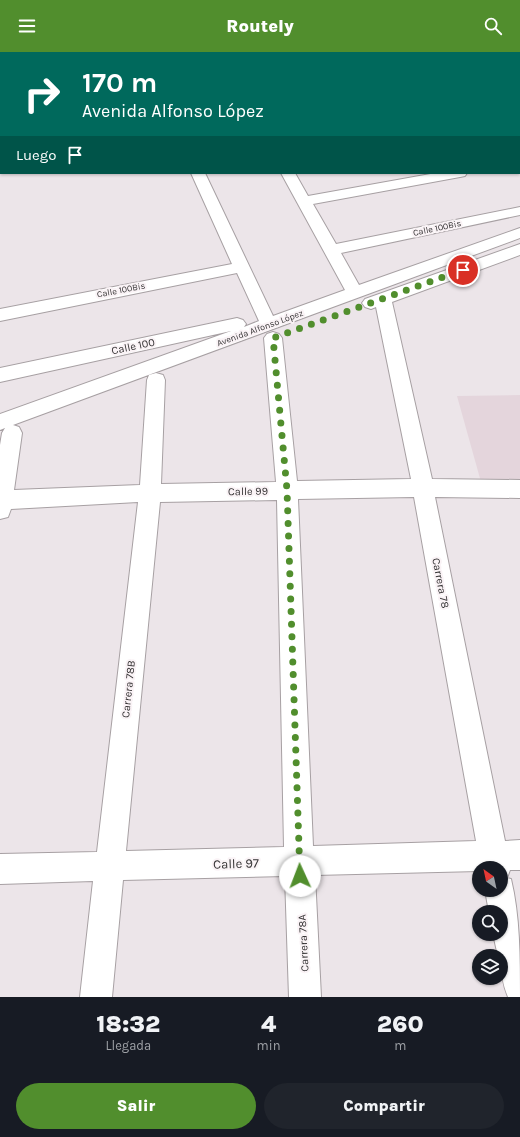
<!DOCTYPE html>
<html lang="es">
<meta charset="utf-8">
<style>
:root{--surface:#171b24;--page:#20242c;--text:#f1f3f6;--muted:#9ea1a6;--accent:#518e2d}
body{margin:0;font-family:Karla,sans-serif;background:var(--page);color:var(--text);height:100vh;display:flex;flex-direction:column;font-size:15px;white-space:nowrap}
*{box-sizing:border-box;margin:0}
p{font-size:13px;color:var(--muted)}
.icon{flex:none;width:22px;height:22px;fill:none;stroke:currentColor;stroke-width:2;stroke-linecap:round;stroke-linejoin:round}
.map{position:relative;height:945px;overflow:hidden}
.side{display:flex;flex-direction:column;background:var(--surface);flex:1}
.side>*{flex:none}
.top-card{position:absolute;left:0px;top:0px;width:520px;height:122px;box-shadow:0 1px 3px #0004;background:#00695c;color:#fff;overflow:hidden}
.needle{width:26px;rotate:327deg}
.tools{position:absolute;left:472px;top:809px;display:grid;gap:8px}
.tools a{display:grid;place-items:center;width:36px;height:36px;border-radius:50%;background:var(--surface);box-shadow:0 1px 3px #0004;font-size:20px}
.pin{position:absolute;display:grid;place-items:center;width:34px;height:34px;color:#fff;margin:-17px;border:2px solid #fff;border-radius:50%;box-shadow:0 1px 4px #0007}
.me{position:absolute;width:44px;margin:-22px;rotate:358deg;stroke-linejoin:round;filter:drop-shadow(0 0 3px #0008)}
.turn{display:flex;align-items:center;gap:14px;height:84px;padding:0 16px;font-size:18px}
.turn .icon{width:52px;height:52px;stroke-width:2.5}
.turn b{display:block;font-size:28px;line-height:34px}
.then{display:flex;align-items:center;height:38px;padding:0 16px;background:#0003;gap:8px;font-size:15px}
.eta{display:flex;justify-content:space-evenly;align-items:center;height:68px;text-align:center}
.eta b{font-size:24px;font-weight:800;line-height:28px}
.button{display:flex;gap:8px;margin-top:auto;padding:8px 16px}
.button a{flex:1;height:46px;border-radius:24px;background:var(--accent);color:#fff;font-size:16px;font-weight:800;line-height:46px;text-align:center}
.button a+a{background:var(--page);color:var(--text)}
header{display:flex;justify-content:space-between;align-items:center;height:52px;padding:0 16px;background:var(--accent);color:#fff;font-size:18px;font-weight:800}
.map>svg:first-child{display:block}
</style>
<header><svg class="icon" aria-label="menu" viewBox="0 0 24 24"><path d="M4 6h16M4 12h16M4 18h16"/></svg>Routely<svg class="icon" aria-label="search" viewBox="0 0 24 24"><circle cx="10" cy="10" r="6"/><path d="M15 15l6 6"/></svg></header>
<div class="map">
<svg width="520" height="945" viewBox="0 0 520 945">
<rect width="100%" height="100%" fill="#ece5e9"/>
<path fill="#e4d5dc" d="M520,343V429L481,430L457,344Z"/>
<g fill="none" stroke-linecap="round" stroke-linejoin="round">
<g stroke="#a7a0a3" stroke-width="2">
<g id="minor">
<rect x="19" y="0" width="12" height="1"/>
<path d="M148,0H160L161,1H149Z"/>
<path d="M205,0H225L204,1Z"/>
<path d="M432,0H451L431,1Z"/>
<path d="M480,0H493L494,1H481Z"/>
<path d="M519,26L520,27V35L519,34Z"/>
<rect x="0" y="55" width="1" height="8"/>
<rect x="0" y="90" width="1" height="8"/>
<rect x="519" y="96" width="1" height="9"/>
<path d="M191,121H205L273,264L345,238L281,121H295L308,144L436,121H467L465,124L460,125L313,152L336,192L520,155V163L341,201L359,233L520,176V186L13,373L19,375L22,381L14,438L140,433L147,328L149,323L156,321L163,323L165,328L161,432L276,430L264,286L267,282L273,280L279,282L282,286L297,429L411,427L376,255L371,257L365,255L362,251L365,247L520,192V203L392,250L432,427L520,428V446L435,445L505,789L520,788V818H510L507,826L511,827C520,864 520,906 520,945H508C502,931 501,919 501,904H498L493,882H501V860H489L485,838H501V816H479V819L315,823L321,945H289L285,824L123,828L112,945H80L93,829L0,832V802L97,800L138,450L11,457L8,465L0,467V393L2,381L5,376L0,378V362L231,279L0,330V316L237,266L243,268L246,272L244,275L259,269L237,221L0,269V257L232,212ZM414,445L476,789L313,794L298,447ZM277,448L284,795L126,799L160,450Z"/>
</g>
</g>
<use href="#minor" fill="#fff" fill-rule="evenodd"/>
</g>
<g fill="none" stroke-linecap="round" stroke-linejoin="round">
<path stroke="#518e2d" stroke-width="7" stroke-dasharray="0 12.6" d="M300,824L287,438L273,286L463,218"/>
</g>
<g text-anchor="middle" stroke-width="4" stroke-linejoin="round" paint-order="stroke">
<g font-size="9" fill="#353334" stroke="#faf3f6">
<text transform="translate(437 176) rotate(-12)" y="3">Calle 100Bis</text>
<text transform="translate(121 238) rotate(-11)" y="3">Calle 100Bis</text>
<text transform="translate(260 276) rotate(-20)" y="3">Avenida Alfonso López</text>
</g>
<g font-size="11" fill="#353334" stroke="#faf3f6">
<text transform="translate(133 294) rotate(-12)" y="4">Calle 100</text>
<text transform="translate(248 439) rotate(-1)" y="4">Calle 99</text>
<text transform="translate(441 531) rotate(79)" y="4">Carrera 78</text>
<text transform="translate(128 637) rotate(-84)" y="4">Carrera 78B</text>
<text transform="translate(303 891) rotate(-93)" y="4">Carrera 78A</text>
</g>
<g font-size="13" fill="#353334" stroke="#faf3f6">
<text transform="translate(236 811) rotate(-2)" y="5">Calle 97</text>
</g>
</g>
</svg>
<div class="tools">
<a><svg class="needle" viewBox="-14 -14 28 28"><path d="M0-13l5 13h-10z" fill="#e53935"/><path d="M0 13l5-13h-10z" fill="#9ea1a6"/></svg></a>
<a><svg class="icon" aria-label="search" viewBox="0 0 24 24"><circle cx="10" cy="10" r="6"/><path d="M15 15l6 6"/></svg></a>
<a><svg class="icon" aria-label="layers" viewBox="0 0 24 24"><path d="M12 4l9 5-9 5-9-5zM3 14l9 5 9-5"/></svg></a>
</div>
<div class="pin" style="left:463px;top:218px;background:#d93025"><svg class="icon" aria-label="arrive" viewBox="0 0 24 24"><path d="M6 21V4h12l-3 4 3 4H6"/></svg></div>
<svg class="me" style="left:300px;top:824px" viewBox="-20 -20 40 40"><circle r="19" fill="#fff"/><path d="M0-13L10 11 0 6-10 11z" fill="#518e2d"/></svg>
<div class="top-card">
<div class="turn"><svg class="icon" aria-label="right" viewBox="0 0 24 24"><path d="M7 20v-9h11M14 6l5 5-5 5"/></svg><div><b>170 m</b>Avenida Alfonso López</div></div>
<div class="then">Luego<svg class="icon" aria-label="arrive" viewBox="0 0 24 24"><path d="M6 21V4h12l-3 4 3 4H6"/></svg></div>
</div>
</div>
<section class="side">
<div class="eta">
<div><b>18:32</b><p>Llegada</p></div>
<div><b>4</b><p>min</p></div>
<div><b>260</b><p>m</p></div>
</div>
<div class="button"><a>Salir</a><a>Compartir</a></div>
</section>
